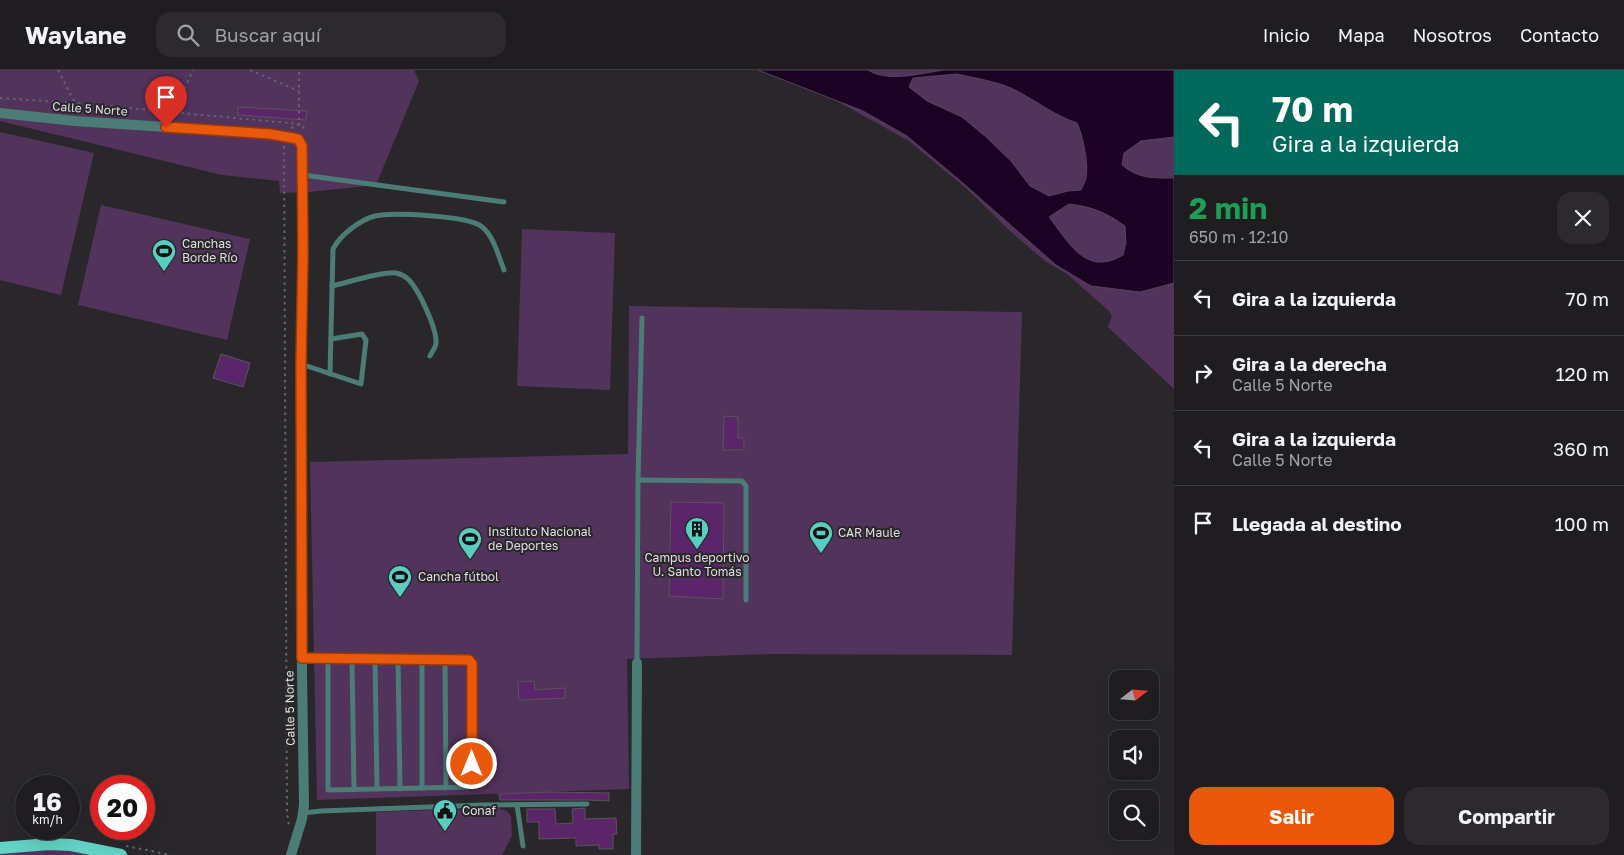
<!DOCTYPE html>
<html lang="es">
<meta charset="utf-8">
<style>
:root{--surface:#1f1d20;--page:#2c2a2d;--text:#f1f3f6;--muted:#a1a2a5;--line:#3c3b3e;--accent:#ea580c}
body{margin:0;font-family:"Golos Text",sans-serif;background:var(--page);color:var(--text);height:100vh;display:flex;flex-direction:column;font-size:19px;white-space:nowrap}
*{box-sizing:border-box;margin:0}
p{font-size:16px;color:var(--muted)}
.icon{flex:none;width:28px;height:28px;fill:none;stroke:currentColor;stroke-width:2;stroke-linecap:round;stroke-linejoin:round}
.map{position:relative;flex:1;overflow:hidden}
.details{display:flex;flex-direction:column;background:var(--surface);width:450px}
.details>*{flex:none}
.banner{background:#00695c;color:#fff;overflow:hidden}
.needle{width:32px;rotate:73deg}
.controls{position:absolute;left:1109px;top:600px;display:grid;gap:10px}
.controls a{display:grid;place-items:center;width:50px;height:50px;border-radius:10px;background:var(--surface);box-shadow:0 5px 20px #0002,0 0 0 1px var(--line);font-size:25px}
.speed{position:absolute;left:15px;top:705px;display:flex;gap:10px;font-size:25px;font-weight:700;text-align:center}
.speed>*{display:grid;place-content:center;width:65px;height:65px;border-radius:50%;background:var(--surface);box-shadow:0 5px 20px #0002,0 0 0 1px var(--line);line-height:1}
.speed small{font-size:12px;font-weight:400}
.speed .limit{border:8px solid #d22;background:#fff;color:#111}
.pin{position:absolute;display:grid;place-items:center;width:42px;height:42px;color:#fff;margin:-51px -21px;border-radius:50% 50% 50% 0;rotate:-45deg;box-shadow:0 0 5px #0007}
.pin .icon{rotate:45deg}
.me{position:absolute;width:55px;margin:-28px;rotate:0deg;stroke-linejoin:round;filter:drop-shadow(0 0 4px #0008)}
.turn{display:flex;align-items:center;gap:18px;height:105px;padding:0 15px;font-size:22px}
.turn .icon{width:65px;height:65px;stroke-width:2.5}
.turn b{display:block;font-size:35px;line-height:42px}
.round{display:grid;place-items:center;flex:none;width:52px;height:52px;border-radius:15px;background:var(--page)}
.overview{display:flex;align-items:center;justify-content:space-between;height:85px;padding:0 15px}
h1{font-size:30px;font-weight:700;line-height:38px;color:#1e9e55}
.action{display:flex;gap:10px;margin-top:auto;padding:10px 15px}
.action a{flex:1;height:58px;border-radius:15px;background:var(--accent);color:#fff;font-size:20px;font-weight:700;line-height:58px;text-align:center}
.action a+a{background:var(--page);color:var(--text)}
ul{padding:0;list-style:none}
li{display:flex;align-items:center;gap:15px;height:75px;padding:0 15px;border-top:1px solid var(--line)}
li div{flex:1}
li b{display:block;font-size:19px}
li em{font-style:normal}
header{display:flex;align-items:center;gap:30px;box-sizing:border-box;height:70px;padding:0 25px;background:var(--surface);border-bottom:1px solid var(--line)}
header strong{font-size:24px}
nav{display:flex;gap:28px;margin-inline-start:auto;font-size:18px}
.search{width:350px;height:45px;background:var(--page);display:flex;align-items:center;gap:12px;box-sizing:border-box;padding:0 18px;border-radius:15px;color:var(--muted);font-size:19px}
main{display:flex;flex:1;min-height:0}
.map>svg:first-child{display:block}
</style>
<header>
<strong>Waylane</strong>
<div class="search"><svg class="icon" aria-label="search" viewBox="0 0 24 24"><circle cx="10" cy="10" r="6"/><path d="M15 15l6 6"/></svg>Buscar aquí</div>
<nav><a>Inicio</a><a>Mapa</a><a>Nosotros</a><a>Contacto</a></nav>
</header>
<main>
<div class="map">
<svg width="1174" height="785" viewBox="0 0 1174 785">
<rect width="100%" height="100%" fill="#29272a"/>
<g fill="#51335b">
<path d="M0,0H414L419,11L376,115L310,122L280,123L279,111L222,105L0,51Z"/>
<path d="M771,0H1174V319L1108,257L1112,246L1109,241L1067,204L1045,191L1011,162L967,119L909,71L837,31Z"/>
<path d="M0,62L94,83L61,225L0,210Z"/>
<path d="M101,135L250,169L227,270L78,235Z"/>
<path d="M522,159L615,163L610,320L517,316Z"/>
<path d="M629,236L1022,242L1012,585L768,584L627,589L629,719L317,730L310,392L628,384Z"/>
<path d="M498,738L507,741L511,746L512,766L502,785H376V742Z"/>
<path d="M63,779L97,785H0V783Z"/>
</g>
<path fill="#1b0123" stroke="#56435c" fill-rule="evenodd" d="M758,0H868C889,13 921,3 944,0H1174V67L1141,71L1124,83L1122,95C1139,109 1153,108 1174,108V213L1140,222L1091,216L1056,195L964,114L907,66L863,41ZM957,4C975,8 994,11 1011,18C1034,29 1053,45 1077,53C1083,65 1089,96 1086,108C1085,112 1083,116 1081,120L1068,121L1049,126L1030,116L1011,91L985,66L962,47L927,31L909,17L913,8ZM1069,134C1093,137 1105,142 1125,156L1126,173L1123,185C1086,207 1069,173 1049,147Z"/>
<g fill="#5a2569" stroke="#585659">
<path d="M238,37L307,41L306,50L238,45Z"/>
<path d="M221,284L250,293L243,317L213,308Z"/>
<path d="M724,346L738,347V368H744V380H723Z"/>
<path d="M671,432L724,433L723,529L669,526Z"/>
<path d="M534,611L535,620L565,618V628L519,630L518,612Z"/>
<path d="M550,722L609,723V731L587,730H500L499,724Z"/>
<path d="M585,738V749L616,748L617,764H613V779H599V775L576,776V768L539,769V752H527V739H555L556,754L573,753L572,739Z"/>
</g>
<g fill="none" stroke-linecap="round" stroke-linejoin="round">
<g stroke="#656366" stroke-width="2" stroke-dasharray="2.5 4" stroke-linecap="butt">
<path d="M58,0L75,33V41"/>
<path d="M250,0L299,21"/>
<path d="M0,28L75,33L299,54L303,55L304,63"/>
<path d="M171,48L193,0"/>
<path d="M291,58L299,54V0"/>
<path d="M284,76L287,742L289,756"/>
<path d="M126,776L171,785"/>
</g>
<g stroke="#4b7d76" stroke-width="5">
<path d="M303,105L504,132"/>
<path d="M332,216C346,213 383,201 396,203C401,204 405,206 409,210C419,220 437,259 436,273C436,277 432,282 430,286"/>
<path d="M301,294L361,314L366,270L362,264L331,269"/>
<path d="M330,304L333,179C340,165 360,150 375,146C393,142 467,146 481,156C494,166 498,185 504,200"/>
<path d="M638,410L642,248"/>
<path d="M302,588C357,588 412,588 467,589H469L472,594L471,715L468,717L328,720V588"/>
<path d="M352,588L354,720"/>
<path d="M375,588L377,719"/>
<path d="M398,588L400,719"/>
<path d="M422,588V718"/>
<path d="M445,589L446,718"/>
<path d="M637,593L638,410L742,411L746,416V530"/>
<path d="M517,735L523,776"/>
<path d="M303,743L321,741L483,735L587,734"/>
</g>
<g stroke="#4b7d76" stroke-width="10">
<path d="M0,43L75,51L270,64L297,69L302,76L303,182L301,294L302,602L304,735L302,749L291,785"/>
<path d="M636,785L637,593"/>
</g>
<path stroke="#63d3c5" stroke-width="12" d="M0,778L49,774L71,775L121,785"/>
</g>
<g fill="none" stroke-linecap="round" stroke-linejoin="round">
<g stroke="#983908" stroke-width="12">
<path id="route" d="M166,57L270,64L298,69L302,76L303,182L301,294L302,588L469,590L472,594V694"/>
</g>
<use href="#route" stroke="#ea580c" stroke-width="9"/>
</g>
<defs>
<g id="stadium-pin" transform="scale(1.25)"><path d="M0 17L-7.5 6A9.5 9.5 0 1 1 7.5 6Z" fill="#58cec0" stroke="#29272a"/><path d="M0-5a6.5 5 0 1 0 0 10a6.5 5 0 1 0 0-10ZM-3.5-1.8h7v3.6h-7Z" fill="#111"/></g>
<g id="building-pin" transform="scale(1.25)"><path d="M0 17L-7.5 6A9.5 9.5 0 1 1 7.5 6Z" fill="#58cec0" stroke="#29272a"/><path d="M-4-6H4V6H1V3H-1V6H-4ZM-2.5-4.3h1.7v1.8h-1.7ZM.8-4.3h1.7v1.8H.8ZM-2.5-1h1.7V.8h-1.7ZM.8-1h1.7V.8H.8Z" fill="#111"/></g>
<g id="civic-pin" transform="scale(1.25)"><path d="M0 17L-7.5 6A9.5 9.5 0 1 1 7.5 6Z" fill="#58cec0" stroke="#29272a"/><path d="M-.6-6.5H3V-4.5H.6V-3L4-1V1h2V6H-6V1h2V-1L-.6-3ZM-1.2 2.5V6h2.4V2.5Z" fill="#111"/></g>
</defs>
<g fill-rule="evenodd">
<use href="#stadium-pin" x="164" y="181"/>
<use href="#building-pin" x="697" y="459"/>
<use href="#stadium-pin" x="821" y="463"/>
<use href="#stadium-pin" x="470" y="469"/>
<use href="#stadium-pin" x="400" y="507"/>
<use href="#civic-pin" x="445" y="741"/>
</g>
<g text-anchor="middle" stroke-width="4" stroke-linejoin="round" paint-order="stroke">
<g font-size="12" fill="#e0dee0" stroke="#29272a">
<text transform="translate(90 39) rotate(4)" y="4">Calle 5 Norte</text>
<text transform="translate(290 638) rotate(-91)" y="4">Calle 5 Norte</text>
</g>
<g font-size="12" fill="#e0dee0" stroke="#29272a" text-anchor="start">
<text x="182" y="178">Canchas<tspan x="182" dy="14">Borde Río</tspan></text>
<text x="488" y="466">Instituto Nacional<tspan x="488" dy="14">de Deportes</tspan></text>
<text x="838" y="467">CAR Maule</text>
<text x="697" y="492" text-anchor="middle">Campus deportivo<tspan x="697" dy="14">U. Santo Tomás</tspan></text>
<text x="418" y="511">Cancha fútbol</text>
<text x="462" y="745">Conaf</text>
</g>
</g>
</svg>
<div class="controls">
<a><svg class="needle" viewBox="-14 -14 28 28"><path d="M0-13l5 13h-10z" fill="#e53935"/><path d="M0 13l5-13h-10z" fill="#a1a2a5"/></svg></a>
<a><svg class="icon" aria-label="sound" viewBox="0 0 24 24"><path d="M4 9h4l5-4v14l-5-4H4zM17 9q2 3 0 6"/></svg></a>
<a><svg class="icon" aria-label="search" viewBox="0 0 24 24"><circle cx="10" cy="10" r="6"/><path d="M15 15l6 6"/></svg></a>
</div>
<div class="speed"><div>16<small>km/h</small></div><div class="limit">20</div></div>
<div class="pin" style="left:166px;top:57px;background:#d93025"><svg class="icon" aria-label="arrive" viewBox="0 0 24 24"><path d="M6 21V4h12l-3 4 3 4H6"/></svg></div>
<svg class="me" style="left:472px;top:694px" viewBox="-20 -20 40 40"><circle r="17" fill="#ea580c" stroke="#fff" stroke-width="3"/><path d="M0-11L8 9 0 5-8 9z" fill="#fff"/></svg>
</div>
<section class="details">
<div class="banner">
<div class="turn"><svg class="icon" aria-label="left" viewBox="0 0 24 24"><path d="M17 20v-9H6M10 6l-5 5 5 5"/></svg><div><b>70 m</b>Gira a la izquierda</div></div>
</div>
<div class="overview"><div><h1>2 min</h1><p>650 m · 12:10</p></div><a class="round"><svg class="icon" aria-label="close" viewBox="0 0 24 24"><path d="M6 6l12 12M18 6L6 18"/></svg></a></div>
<ul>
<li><svg class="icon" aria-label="left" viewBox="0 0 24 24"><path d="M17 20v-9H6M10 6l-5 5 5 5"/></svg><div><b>Gira a la izquierda</b></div><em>70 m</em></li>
<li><svg class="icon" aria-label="right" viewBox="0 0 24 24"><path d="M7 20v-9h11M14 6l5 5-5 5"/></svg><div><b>Gira a la derecha</b><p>Calle 5 Norte</p></div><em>120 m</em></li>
<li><svg class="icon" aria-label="left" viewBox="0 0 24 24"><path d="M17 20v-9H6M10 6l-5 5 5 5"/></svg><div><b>Gira a la izquierda</b><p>Calle 5 Norte</p></div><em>360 m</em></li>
<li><svg class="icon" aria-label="arrive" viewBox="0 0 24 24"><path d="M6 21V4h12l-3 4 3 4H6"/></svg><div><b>Llegada al destino</b></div><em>100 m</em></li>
</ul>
<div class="action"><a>Salir</a><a>Compartir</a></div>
</section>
</main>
